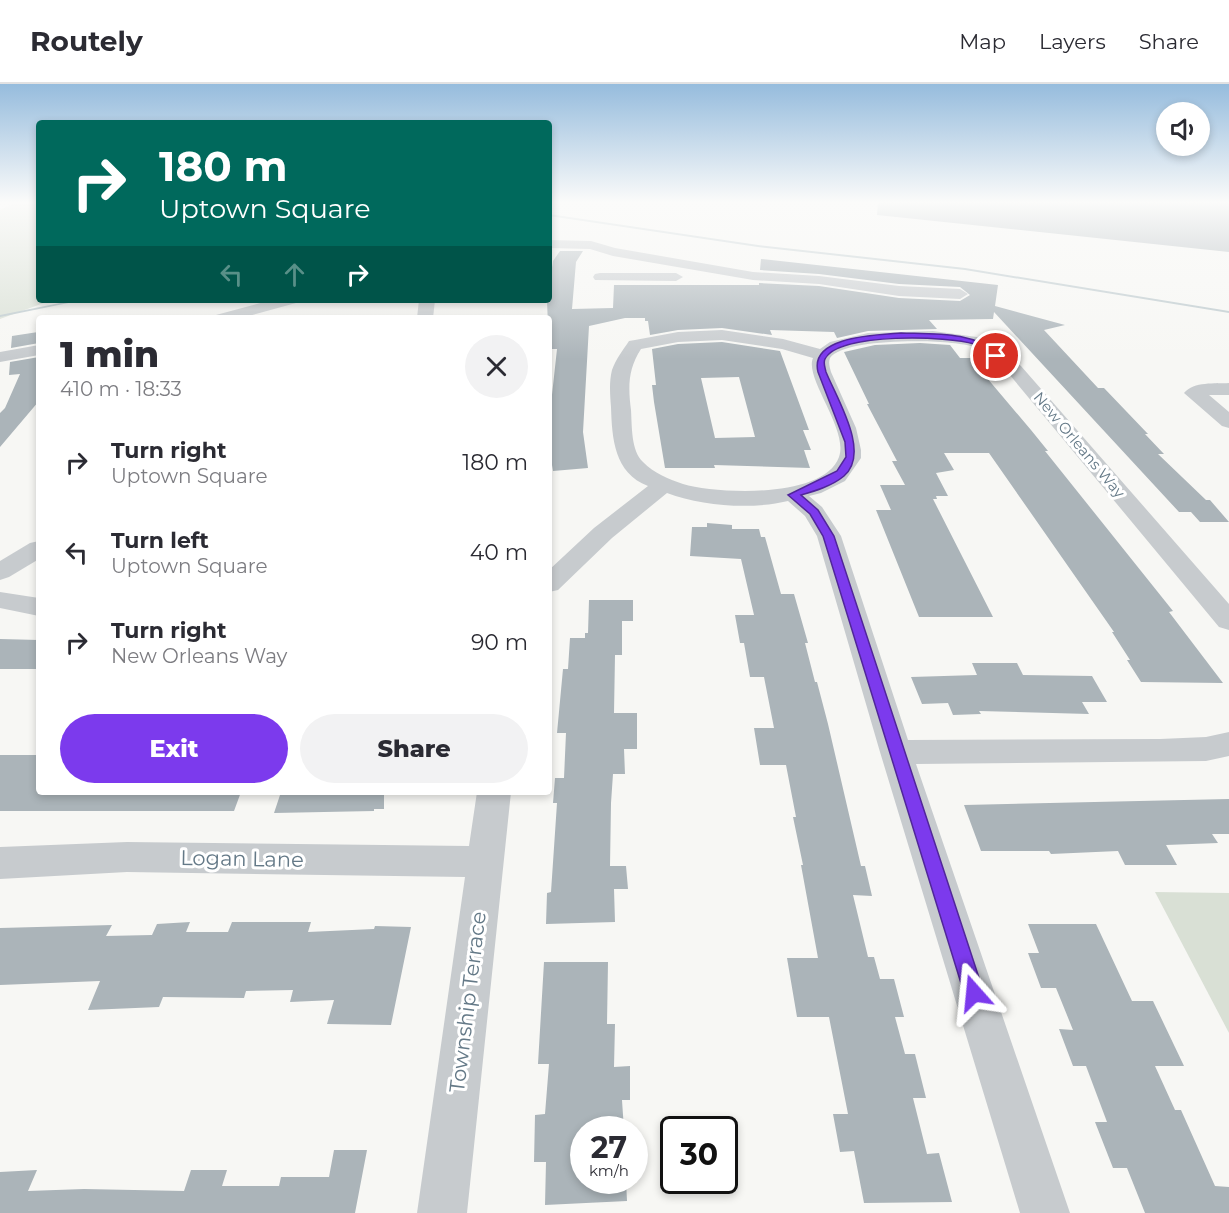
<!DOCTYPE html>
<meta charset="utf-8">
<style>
:root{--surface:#fff;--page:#f2f2f3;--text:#2b2b33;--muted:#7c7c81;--line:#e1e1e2;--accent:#7c3aed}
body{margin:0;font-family:Montserrat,sans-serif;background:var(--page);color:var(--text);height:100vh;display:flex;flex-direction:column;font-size:22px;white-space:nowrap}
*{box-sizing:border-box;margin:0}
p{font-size:20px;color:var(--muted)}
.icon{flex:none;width:33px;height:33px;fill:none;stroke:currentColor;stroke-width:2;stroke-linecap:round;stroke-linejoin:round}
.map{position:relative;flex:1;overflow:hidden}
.panel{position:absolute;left:36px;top:231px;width:516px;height:480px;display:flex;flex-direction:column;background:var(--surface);border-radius:6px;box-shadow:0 3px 9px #0003}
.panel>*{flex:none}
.hud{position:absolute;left:36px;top:36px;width:516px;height:183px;border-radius:6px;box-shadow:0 3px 9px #0003;background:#00695c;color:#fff;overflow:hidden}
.fabs{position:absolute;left:1156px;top:18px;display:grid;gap:12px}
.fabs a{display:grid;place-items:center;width:54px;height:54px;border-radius:50%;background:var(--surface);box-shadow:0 3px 9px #0003;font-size:30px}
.speed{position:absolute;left:570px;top:1032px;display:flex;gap:12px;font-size:30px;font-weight:700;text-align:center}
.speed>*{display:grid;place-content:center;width:78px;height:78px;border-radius:50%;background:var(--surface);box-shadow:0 3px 9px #0003;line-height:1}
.speed small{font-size:15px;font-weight:400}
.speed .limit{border:3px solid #111;border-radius:9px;background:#fff;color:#111}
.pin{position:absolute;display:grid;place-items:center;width:51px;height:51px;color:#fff;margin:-26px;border:3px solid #fff;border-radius:50%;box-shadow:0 2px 6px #0007}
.me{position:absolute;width:66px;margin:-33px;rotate:342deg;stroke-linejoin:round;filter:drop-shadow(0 0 4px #0008)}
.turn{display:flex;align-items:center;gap:21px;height:126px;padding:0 24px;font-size:27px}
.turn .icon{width:78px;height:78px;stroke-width:2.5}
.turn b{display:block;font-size:42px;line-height:51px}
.lanes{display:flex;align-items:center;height:57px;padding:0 24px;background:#0003;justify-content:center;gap:30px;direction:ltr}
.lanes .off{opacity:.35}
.round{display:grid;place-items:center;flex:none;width:63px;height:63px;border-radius:32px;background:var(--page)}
.head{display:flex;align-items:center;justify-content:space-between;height:102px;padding:0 24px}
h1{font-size:36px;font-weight:800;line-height:45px}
.button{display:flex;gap:12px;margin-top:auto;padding:12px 24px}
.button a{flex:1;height:69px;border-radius:36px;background:var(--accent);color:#fff;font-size:24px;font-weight:800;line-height:69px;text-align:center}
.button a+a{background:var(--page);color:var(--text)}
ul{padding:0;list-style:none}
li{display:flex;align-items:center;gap:18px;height:90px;padding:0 24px}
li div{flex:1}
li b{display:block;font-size:22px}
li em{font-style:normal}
header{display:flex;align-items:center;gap:36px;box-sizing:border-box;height:84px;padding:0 30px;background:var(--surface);border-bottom:2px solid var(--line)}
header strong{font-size:28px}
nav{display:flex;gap:33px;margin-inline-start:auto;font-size:21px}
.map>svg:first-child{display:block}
</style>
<header>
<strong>Routely</strong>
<nav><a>Map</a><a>Layers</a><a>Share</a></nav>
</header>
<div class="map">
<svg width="1229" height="1129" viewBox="0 0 1229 1129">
<rect width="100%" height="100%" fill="#f7f7f4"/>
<g fill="#d9e0d5">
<path d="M19,117H39V216H52L0,235V126Z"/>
<path d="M1155,808L1229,809V949Z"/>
</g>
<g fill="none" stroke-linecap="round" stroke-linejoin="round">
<g fill="#bbc8cc" fill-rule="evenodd">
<path d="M549,130L758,161L965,184L1229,227V229L965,186L758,163L549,132Z"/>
<path d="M75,216H83L0,233V231Z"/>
</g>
</g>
<g fill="#abb4b9" fill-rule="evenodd">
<path d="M878,117H1229V168L877,131Z"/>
<path d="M560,167H583L576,178L572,225L613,224L614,201H759V199L819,202L899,214L960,217L970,211L960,203L899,200L819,190L760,186L761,175L998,201L995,222L1065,241L1044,246L1098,304H1104L1148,350H1145L1164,370H1158L1206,416H1210L1229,438H1200L1191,428H1179L994,228L993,235L929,236L937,245L868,247L837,254L834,248L770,246L772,251L722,244L678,246L650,251L648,237H645V234H625L589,242L583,348L588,384L553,387L549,363V338L557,265H549L547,217L553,177Z"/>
<path d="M39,245V259L11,264L12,252L38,248Z"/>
<path d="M722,258L780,267L809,346H803L811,366H804L810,384L714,381L715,384H665L654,318L652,301H656L652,265L678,260ZM739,293L755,353L715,354L701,294Z"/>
<path d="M920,259L950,261L960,274H973L989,294H987L1031,346L1048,367H1045L1173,527L1169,528L1223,599L1141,598L1127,576H1130L1112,548H1114L989,369H944L954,386L936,389L948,412H936L937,415H933L993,533H919L876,426H891L880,401H905L892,377H897L867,320H869L844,268L875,261Z"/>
<path d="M39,273V317L0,363V329L5,324L20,290L9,291L10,278Z"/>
<path d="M707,439L732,441V445H759L761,453H765L781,510H794L808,559H805L815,598H817L828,640L861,782H865L872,812L853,811L868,873H874L880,895H894L904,933H895L905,970H915L926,1014H913L927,1070L939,1069L952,1118L864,1119L854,1067L840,1068L833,1030H848L829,933H797L787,874H818L801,781H803L793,733H796L786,681H760L754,644H774L764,593H750L744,559H740L735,531H754L741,475L690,472L692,443H707Z"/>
<path d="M589,516H633V537H622V571H615L614,629H637V665H624L625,690H613L611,719L610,782H626L628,805H614L615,838L546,840L547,809L551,808L557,719H553L555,694H564L566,649H557L563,585H568L570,554H585V549H588Z"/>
<path d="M0,555L39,556V585H0Z"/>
<path d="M972,579H1017L1023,591L1092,592L1107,618H1082L1089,630L979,627L981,630L953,631L948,619L922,620L911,593L977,591Z"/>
<path d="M0,671H39V708H241L234,727H0Z"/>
<path d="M281,708H384V725H374V727L274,729Z"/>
<path d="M1229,715V750H1212L1218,759L1166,761L1177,781H1125L1118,767L1051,770L1049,767H981L964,721Z"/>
<path d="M190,838L186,848H228L232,838H311L308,848L374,845L375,842L411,843L391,941L327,940L334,916L290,918L293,906L246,907L244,914L163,913L159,923L88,926L100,897L0,901V844L112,841L106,852L152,851L157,840Z"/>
<path d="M1028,840H1096L1132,917H1153L1184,982H1155L1175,1026H1181L1215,1102L1229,1103V1129H1145L1127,1084H1113L1095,1038H1107L1086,982H1073L1059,945L1073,946L1056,904H1041L1028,869H1039Z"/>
<path d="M544,878H608L607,940H615L614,983L630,982V1016H622L624,1046H584V1096H626L627,1117L545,1121L546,1078H534L535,1031L545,1030L549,980H538Z"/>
<path d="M334,1066H367L355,1129H0V1088L37,1086L28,1107L84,1105L184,1107L191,1086H227L222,1102H279L281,1093H329Z"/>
</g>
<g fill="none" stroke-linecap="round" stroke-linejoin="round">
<g fill="#c7cbce" fill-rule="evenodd">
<path d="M549,156L591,157L615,164L753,188L819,192L899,202L960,205L968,210L960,215L899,212L819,200L753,196L613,172L590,165L549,164Z"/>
<path d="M600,189H676L683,193L676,197L595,196L593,193L595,190Z"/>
<path d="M272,216H298L296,219L241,234H214L216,231Z"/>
<path d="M419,216H435L433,234H417Z"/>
<path d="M722,246L783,255L820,265L830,258L868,249L933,247L984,254L1021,282L1229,520V546L1219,543L1009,290C998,282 984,266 971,262C947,255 844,253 830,274C828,279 830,284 831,288L856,344L861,366V374L845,397L821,409L809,412L822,423L841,452L908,656L1160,655L1206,653L1229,648V672L1206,677L916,680L1070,1129H1020L880,668L817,452L805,432L788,417C751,426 702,422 667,409L612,454L558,506L549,508V486L594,444L648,402C614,389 612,354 611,323C610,310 609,298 612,286C616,275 623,266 629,257L635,256L678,248ZM722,256L782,265L813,274C804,294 849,346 839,373C824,415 717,410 683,400C668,395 654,389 643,378C631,367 632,342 631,326C628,303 628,285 641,265L678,258Z"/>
<path d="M39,261V271L0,278V268Z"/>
<path d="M1229,299V311H1209L1229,328V344L1222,342L1184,309C1194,297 1215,300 1229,299Z"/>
<path d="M39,457V475L9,493L0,496V477L30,459Z"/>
<path d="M0,508L39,514V532L0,524Z"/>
<path d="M477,708H511L467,1129H417L465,793L127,788L0,795V763L127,758L469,762Z"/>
</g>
</g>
<linearGradient id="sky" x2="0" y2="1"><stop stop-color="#96bcdd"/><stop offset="0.43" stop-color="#fbfbfa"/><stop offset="1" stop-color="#fbfbfa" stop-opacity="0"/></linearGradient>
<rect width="1229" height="275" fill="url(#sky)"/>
<path fill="#7c3aed" stroke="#51269a" stroke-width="1.5" d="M901,249C934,250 975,247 1001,272L993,274C988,270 981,263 974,260C950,252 838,248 825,275C823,279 825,283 826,288C837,315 871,369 844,392C832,402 815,407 801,411L818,426L834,452L984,909L981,916L974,919L967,916L964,909L823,452L810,430L788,411L837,387L846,373L845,358L818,288C809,252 877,251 901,249Z"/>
<g text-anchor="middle" stroke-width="6" stroke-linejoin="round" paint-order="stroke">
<g font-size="15" fill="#647987" stroke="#fff">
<text transform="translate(1079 361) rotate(50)" y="5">New Orleans Way</text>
</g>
<g font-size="21" fill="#647987" stroke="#fff">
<text transform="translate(242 775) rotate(1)" y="7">Logan Lane</text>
<text transform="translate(468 918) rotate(-83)" y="7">Township Terrace</text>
</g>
</g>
</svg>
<div class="fabs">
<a><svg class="icon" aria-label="sound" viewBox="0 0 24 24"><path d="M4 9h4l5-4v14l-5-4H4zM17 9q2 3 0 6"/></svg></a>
</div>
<div class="speed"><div>27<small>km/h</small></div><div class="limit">30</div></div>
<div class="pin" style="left:996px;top:272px;background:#d93025"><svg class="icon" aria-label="arrive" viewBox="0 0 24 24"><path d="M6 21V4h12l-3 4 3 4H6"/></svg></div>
<svg class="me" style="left:974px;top:909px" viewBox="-20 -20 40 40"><path d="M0-17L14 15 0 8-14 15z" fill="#7c3aed" stroke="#fff" stroke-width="4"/></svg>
<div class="hud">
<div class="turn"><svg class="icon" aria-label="right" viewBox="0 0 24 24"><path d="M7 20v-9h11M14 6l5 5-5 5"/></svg><div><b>180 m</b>Uptown Square</div></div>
<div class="lanes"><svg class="icon off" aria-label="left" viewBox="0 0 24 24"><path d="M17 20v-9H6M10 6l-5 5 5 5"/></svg><svg class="icon off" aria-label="ahead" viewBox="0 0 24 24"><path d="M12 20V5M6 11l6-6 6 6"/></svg><svg class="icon" aria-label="right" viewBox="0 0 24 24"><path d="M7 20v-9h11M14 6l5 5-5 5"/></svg></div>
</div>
<section class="panel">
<div class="head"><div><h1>1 min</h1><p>410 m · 18:33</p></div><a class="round"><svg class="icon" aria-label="close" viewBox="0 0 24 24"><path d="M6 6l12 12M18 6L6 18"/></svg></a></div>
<ul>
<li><svg class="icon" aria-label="right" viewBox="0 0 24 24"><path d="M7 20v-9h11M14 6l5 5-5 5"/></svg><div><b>Turn right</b><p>Uptown Square</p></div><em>180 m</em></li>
<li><svg class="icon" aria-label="left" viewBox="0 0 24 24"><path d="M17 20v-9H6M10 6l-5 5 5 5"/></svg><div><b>Turn left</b><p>Uptown Square</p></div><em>40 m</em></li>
<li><svg class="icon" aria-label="right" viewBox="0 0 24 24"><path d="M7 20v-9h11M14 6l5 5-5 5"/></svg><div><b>Turn right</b><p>New Orleans Way</p></div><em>90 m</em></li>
</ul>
<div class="button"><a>Exit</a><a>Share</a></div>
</section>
</div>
